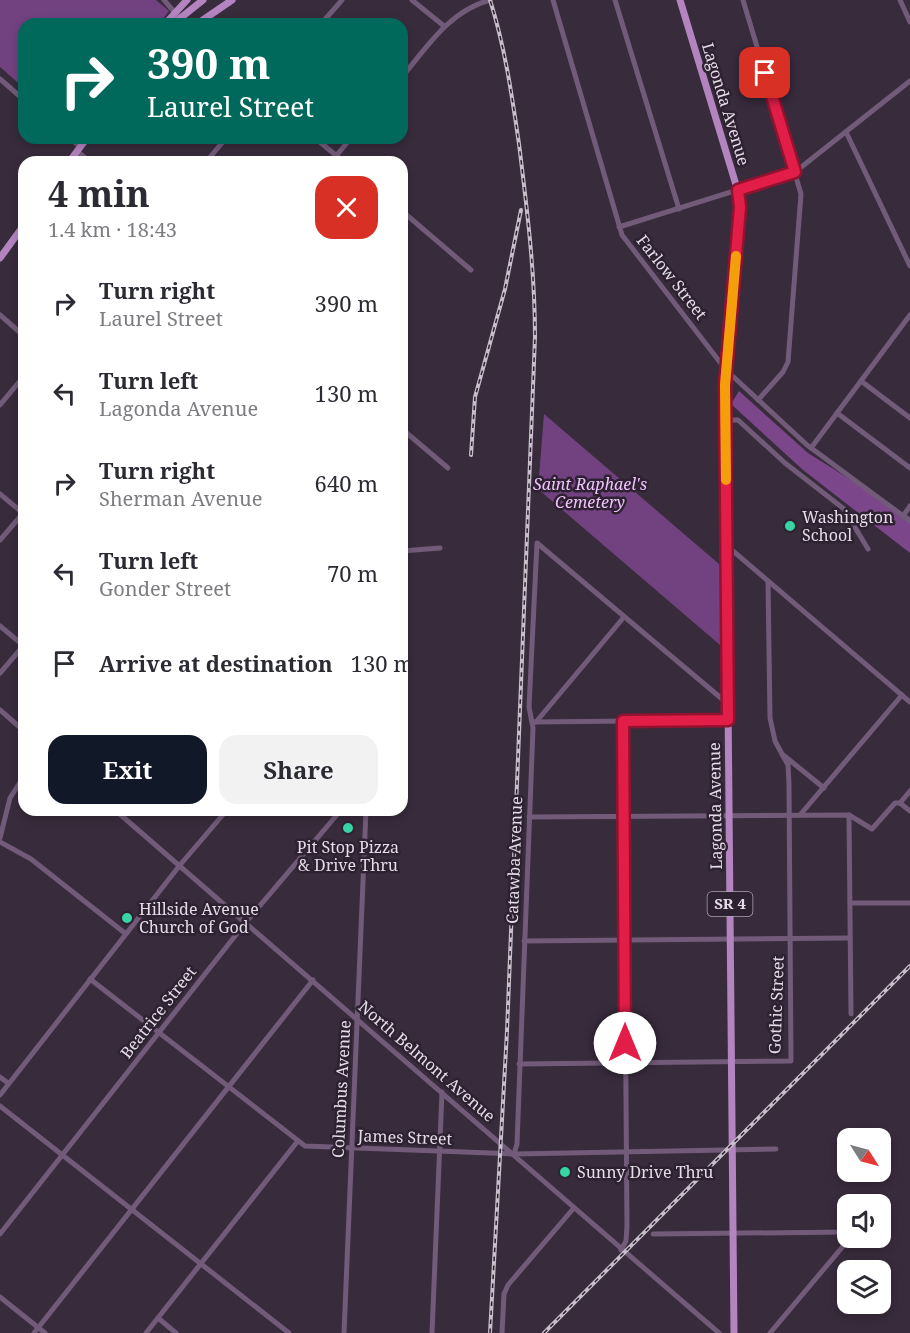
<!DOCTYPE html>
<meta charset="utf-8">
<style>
:root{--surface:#fff;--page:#f2f2f3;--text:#2b2b33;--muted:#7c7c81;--accent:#111827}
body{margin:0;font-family:"Noto Serif",serif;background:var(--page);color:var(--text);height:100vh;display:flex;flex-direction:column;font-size:22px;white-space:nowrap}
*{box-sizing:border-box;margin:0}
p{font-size:20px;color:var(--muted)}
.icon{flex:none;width:33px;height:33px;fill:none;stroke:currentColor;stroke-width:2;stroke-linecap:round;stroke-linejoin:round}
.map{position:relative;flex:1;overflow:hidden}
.side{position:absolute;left:18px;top:156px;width:390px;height:660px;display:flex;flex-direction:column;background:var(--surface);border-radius:18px;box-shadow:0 3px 9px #0003}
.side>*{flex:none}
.guide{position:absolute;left:18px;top:18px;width:390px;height:126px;border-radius:18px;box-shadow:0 3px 9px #0003;background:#00695c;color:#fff;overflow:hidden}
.needle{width:39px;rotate:126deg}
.tools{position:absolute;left:837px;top:1128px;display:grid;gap:12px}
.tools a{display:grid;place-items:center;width:54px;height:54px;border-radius:12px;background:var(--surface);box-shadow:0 3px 9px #0003;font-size:30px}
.pin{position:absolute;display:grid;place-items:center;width:51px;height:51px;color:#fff;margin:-26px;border-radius:12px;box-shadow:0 3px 9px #0006}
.me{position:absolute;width:66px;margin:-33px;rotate:0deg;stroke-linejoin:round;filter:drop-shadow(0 0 4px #0008)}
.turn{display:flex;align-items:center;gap:21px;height:126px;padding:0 30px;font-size:27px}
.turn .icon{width:78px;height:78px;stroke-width:2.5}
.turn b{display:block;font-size:42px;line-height:51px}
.round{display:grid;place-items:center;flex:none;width:63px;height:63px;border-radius:18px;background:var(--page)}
.head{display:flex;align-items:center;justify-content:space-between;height:102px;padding:0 30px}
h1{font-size:36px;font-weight:700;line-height:45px}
.primary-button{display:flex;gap:12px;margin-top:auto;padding:12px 30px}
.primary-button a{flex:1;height:69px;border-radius:18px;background:var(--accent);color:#fff;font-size:24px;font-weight:700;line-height:69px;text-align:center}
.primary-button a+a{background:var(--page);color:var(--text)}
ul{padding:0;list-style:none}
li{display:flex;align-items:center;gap:18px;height:90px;padding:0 30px}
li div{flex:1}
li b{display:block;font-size:22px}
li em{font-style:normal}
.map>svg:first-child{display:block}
</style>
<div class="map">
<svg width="910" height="1333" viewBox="0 0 910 1333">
<rect width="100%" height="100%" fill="#382b3c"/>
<g fill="#71427f">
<path d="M0,0H156L169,11L159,24H24V88L0,67Z"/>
<path d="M544,414L726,570L727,651L538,489Z"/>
</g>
<path fill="#7b468a" d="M739,391L808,453L910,517V553L803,470L731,404Z"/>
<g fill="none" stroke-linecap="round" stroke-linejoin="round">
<g stroke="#725b79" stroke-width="5">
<path d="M164,0L185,24"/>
<path d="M412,0L444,26"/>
<path d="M553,0L622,235L726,370L807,445L910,521"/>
<path d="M615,0L679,209"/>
<path d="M743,0L801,194L788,362L783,372L758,400"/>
<path d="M900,0L910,22"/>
<path d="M321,24L342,0"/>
<path d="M402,77C427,47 449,11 490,0"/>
<path d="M0,79L24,100"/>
<path d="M846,132L910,266"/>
<path d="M70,138L80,147"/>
<path d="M315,138L344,162"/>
<path d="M77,151L90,162"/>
<path d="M206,162L226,138"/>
<path d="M331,162L351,138"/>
<path d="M402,211L471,270"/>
<path d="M619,227L795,172L910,81"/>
<path d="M0,315L24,336"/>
<path d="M861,381L910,418"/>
<path d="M0,405L24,376"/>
<path d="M837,413L910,468"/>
<path d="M726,420H738L785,463L844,509L868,549"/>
<path d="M402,429L448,468"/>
<path d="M811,448L910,315"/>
<path d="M0,494L24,514"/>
<path d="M903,516L910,506"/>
<path d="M0,540L24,512"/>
<path d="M726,545L910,702"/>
<path d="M402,551L440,548"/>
<path d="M768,581L770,718L775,741L782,754L824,788"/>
<path d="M0,626L24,646"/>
<path d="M0,673L24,645"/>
<path d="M0,710L24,731"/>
<path d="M533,722L728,720"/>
<path d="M536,722L624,617"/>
<path d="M900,803L910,791"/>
<path d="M900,803L910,811"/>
<path d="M115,810L719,1333"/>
<path d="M800,815L902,695"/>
<path d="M849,815L851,1014"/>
<path d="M529,817L849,815L872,829L895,803H900"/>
<path d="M0,838L10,798L24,776"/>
<path d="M0,842L31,859L126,934"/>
<path d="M850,903H910"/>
<path d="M524,941L850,938"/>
<path d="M90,979L305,1146L514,1154L776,1149"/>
<path d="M519,1064L791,1061L789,784L788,765L782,754"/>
<path d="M0,1077L8,1083"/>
<path d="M0,1095L180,865L227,810"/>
<path d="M0,1106L289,1333"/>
<path d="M514,1154L517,1144L533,728L529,707L537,543L728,704"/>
<path d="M0,1234L246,922L341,810"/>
<path d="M653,1234L848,1232"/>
<path d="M621,1250L626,1241L627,1226L623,721"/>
<path d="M0,1297L45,1333"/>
<path d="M158,1318L176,1333"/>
<path d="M34,1333L313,980"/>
<path d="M146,1333L297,1142"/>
<path d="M344,1333L366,810"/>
<path d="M432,1333L442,1092"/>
<path d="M502,1333L504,1294L508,1285L573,1209"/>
<path d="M770,1333L850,1238"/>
</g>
<g stroke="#b384c0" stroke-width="7">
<path d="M680,0L740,198L725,385L734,1333"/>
<path d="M165,24L187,0"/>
<path d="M173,24L203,0"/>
<path d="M197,24L232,0"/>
<path d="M69,162L87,138"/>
<path d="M0,258L24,225"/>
</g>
<g stroke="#c7beca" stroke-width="4">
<g id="rail">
<path d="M471,455L475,397L505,289L521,210"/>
<path d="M490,1333L507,1031L535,337C535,273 527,208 519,144C512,96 505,47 490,0"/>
<path d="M544,1333L910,966"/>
</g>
</g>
<use href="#rail" stroke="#2e2132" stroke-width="1.5" stroke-dasharray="4.5" stroke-linecap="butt"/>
</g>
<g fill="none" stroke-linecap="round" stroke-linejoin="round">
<g stroke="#92132f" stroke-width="15">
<path id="route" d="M625,1043L623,721L728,720L725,385L740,207L738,190L795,172L765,73"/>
</g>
<use href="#route" stroke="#e11d48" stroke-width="10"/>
<path stroke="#f59e0b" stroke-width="10" d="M726,480L725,385L736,256"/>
</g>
<g fill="#37d4a6" stroke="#2e2132" stroke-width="2">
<circle cx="790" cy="526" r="6"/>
<circle cx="348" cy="828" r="6"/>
<circle cx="127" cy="918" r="6"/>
<circle cx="565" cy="1172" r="6"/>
</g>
<g text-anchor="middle" stroke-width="5" stroke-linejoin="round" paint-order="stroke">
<rect fill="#2e2132" stroke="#ada4b1" stroke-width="1.5" x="707.5" y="892" width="45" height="24" rx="4.5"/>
<g font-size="15" font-weight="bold" fill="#e4dce7">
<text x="730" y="909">SR 4</text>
</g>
<g font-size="16" fill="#e4dce7" stroke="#2e2132">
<text transform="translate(726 104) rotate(73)" y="6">Lagonda Avenue</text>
<text transform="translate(672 277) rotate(52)" y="6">Farlow Street</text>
<text transform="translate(715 806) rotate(-91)" y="6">Lagonda Avenue</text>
<text transform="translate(514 860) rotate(-88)" y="6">Catawba Avenue</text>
<text transform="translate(776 1005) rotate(-88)" y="6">Gothic Street</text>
<text transform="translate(158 1012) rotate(-52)" y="6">Beatrice Street</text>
<text transform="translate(427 1061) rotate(41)" y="6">North Belmont Avenue</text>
<text transform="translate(341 1089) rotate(-87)" y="6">Columbus Avenue</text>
<text transform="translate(405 1137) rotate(2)" y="6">James Street</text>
</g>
<g font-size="16" font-style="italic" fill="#eec3fb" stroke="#2e2132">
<text x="590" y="490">Saint Raphael's<tspan x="590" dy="18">Cemetery</tspan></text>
</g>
<g font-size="16" fill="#e4dce7" stroke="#2e2132" text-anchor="start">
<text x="802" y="523">Washington<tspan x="802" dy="18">School</tspan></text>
<text x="348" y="853" text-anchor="middle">Pit Stop Pizza<tspan x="348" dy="18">&amp; Drive Thru</tspan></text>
<text x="139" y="915">Hillside Avenue<tspan x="139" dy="18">Church of God</tspan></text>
<text x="577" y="1178">Sunny Drive Thru</text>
</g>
</g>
</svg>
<div class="tools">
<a><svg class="needle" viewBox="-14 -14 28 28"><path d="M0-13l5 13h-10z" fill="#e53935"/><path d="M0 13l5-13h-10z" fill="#7c7c81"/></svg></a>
<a><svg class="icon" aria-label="sound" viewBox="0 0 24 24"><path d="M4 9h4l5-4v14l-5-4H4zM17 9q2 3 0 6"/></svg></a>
<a><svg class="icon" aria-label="layers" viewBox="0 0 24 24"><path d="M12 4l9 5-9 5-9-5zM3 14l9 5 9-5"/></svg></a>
</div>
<div class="pin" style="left:765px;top:73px;background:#d93025"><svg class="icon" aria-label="arrive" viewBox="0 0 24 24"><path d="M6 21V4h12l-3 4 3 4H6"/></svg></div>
<svg class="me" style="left:625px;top:1043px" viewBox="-20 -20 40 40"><circle r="19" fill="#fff"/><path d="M0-13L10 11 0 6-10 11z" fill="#e11d48"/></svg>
<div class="guide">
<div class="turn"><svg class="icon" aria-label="right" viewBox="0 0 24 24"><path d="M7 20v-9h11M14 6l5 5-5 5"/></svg><div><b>390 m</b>Laurel Street</div></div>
</div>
<section class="side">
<div class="head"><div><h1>4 min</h1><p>1.4 km · 18:43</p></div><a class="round" style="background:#d93025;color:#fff"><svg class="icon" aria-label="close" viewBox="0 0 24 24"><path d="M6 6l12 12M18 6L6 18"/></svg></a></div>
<ul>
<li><svg class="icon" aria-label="right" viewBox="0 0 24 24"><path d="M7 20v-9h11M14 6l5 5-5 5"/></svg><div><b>Turn right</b><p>Laurel Street</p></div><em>390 m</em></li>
<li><svg class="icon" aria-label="left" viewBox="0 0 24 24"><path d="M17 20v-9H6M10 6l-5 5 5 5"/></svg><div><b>Turn left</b><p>Lagonda Avenue</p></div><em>130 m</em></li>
<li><svg class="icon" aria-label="right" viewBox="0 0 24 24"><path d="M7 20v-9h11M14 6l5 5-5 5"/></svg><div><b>Turn right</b><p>Sherman Avenue</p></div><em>640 m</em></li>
<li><svg class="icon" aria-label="left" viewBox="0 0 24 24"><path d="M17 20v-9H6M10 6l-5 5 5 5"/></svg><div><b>Turn left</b><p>Gonder Street</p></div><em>70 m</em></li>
<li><svg class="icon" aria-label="arrive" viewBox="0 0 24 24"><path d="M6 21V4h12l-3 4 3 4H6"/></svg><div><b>Arrive at destination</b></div><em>130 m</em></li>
</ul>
<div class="primary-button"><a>Exit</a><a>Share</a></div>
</section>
</div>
